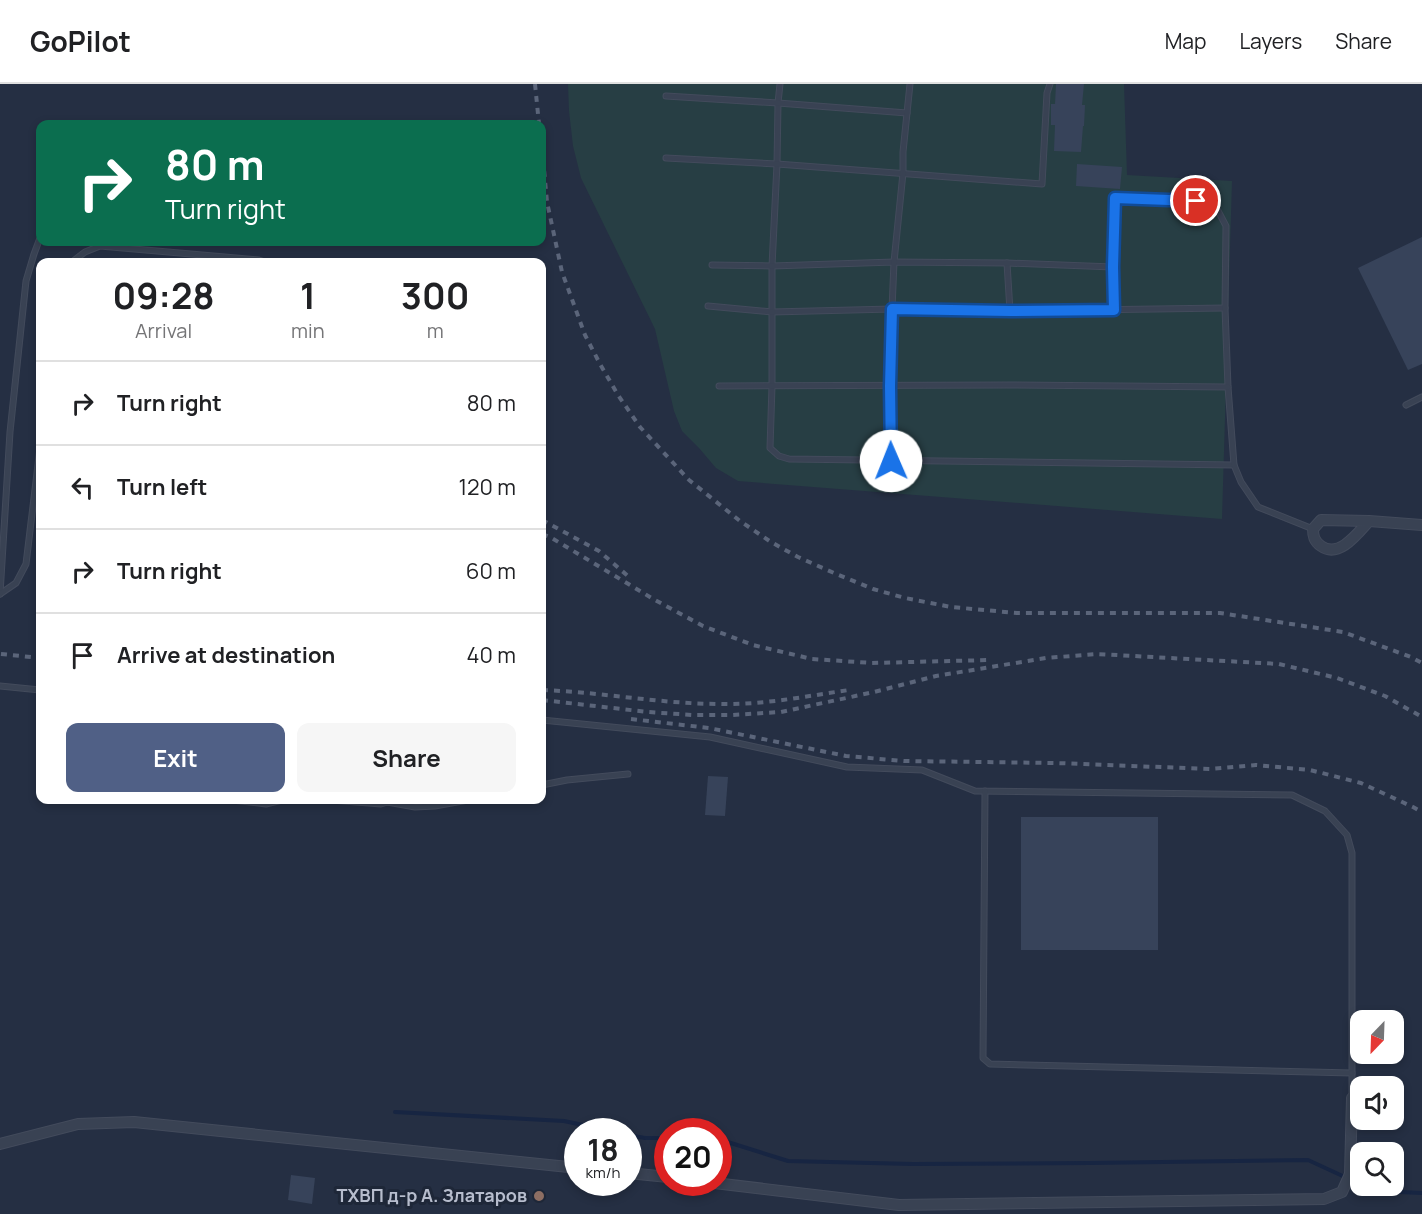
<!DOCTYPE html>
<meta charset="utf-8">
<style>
:root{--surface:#fff;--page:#f6f6f6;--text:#202124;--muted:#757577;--line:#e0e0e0;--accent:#506086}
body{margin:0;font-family:Manrope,sans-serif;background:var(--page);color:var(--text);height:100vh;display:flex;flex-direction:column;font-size:22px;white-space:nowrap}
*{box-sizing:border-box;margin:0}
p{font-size:20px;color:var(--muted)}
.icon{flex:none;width:33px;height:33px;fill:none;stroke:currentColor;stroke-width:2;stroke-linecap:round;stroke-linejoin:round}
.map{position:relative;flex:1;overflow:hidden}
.drawer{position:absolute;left:36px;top:174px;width:510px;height:546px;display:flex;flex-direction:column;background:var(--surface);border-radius:12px;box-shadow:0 3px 9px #0003}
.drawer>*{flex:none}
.banner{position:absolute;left:36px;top:36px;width:510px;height:126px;border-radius:12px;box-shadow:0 3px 9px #0003;background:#0b6e4f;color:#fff;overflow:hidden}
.needle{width:39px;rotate:203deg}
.buttons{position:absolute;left:1350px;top:926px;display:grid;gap:12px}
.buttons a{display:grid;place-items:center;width:54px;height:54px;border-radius:12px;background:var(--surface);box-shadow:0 3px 9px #0003;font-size:30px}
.speed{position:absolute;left:564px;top:1034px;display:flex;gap:12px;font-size:30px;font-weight:700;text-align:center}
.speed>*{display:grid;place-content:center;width:78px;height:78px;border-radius:50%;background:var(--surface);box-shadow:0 3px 9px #0003;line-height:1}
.speed small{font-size:15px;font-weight:400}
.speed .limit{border:9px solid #d22;background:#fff;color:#111}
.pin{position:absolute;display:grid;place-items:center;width:51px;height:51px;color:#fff;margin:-26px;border:3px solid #fff;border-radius:50%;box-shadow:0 2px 6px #0007}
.me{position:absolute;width:66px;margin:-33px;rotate:359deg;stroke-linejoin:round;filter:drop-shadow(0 0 4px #0008)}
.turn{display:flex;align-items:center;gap:21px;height:126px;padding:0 30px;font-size:27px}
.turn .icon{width:78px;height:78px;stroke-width:2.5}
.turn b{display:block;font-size:42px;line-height:51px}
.eta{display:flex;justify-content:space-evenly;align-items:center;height:102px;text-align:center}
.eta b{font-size:36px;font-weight:700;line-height:42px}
.button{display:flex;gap:12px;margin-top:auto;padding:12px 30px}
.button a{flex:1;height:69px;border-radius:12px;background:var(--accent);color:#fff;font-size:24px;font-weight:700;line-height:69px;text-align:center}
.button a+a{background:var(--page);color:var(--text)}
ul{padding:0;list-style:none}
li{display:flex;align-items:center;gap:18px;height:84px;padding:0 30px;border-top:2px solid var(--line)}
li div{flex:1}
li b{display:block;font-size:22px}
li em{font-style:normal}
header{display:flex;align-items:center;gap:36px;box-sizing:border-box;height:84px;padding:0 30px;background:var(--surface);border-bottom:2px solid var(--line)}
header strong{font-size:28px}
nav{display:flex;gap:33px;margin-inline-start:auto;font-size:21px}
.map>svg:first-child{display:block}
</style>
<header>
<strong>GoPilot</strong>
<nav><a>Map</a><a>Layers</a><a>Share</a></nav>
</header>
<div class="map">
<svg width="1422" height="1130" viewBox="0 0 1422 1130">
<rect width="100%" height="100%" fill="#252f43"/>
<path fill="#273e44" d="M568,0H1124L1127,91L1232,97L1222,435L738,397L716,384L699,364L682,347L674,327L655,245L581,94L573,62L569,27Z"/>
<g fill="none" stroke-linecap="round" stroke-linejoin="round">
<g stroke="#172542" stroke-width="4">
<path d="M395,1028L564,1037L611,1047"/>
<path d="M628,1051L645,1054H668"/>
<path d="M718,1055L788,1077L913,1080L1090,1079L1308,1076L1360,1100"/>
<path d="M1363,1101L1377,1107L1422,1109"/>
</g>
</g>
<g fill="#37435a">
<path d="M1056,0H1084L1082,21H1085L1084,42H1083L1081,68L1054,67L1055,41H1051V20H1055Z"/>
<path d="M1077,80L1122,83L1120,105L1076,102Z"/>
<path d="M1422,153V280L1408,286L1358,184Z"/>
<path d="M708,692L728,693L725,732L705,731Z"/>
<rect x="1021" y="733" width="137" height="133"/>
<path d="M291,1091L315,1094L312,1120L288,1116Z"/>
</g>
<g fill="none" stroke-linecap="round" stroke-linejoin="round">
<g stroke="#434b5c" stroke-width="7">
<g id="lane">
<path d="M780,0L778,19L777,80L772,182V302L770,364L779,372L789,375L1234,381"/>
<path d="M666,12L778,19L907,29"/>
<path d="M666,74L777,80L1042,100L1047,9L1050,0"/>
<path d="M72,178L85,168L100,162L259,176L265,178"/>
<path d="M1007,179L1010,227"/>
<path d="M712,181L772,182L894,178L1007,179L1113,183"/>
<path d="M708,222L772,228L892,225L1012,227L1225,224"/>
<path d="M1114,226L1113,183L1115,114L1208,118L1215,121L1226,142L1225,224L1228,303L1234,381L1241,398L1258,423L1313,445"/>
<path d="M719,302L1011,301L1228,303"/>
<path d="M1406,321L1422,313"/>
<path d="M891,377L890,302L892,225L894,178L903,89V68L910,0"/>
<path d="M0,510L10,348L26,197L34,170L40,154"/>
<path d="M0,510L16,499L26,480L40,364"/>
<path d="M0,602L40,606"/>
<path d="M542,636L710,653L847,683L922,686L975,707L1292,711L1325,727L1347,751L1352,769V1014"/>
<path d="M542,701L567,696L628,690"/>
<path d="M985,707L983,974L990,980L1352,989"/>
<path d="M232,716L266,720L282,716"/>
<path d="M331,716L381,720L394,716"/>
<path d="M387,718L415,723L435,722L468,716"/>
</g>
</g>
<g stroke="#434b5c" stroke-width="12">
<g id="street">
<path d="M1369,437C1358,449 1339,475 1321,462C1314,457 1313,452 1313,445L1321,436L1369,437L1422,441"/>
<path d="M0,1060L78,1040L134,1038L578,1084"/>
<path d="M628,1089L668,1093"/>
<path d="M706,1098L899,1121L1324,1115L1342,1108L1350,1090L1352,1014"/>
</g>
</g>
<use href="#lane" stroke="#394253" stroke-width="5"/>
<use href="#street" stroke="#394253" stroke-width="10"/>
<g stroke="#5b657a" stroke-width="4" stroke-dasharray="6 6" stroke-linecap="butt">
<path d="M535,0L539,40"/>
<path d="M542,63L547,118L562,188L585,251L600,280L618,311L640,343L689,396L740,437L771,458L798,473L834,489L873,505L905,514L951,523L1017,529H1220L1343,548L1411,573L1422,579"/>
<path d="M542,436L599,467L629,493"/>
<path d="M542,450L550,453L655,516L703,542L753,561L812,575L872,579L989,576"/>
<path d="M1,570L40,574"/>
<path d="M542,606C601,608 661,620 721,620C764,621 807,612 849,606"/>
<path d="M542,616L648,628L693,631H733L781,628L874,608L936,592L1046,574L1097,570L1279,580L1337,594L1385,612L1422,633"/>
<path d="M631,635L709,644L846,672L904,677L1056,679L1210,685L1256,681L1310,686L1361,699L1413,723L1422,728"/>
</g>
</g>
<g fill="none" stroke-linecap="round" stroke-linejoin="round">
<g stroke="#114b97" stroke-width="15">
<path id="route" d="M891,377L890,302L892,225L1010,227L1114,226L1113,183L1115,114L1196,117"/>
</g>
<use href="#route" stroke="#1a73e8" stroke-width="10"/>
</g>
<circle fill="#8d6e63" stroke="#1e2738" stroke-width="2" cx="539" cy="1112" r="6"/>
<g text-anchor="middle" stroke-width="6" stroke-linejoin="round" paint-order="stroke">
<g font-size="18" font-weight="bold" fill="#b7bdcd" stroke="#1e2738" text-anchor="end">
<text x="527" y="1118">ТХВП д-р А. Златаров</text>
</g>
</g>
</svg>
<div class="buttons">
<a><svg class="needle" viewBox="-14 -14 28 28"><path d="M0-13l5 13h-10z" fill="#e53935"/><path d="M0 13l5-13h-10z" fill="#757577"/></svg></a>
<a><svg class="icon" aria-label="sound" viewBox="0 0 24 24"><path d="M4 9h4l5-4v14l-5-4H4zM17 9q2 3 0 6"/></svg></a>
<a><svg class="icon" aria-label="search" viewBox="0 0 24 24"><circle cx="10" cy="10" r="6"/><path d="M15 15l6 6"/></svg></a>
</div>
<div class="speed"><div>18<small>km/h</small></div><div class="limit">20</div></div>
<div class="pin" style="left:1196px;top:117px;background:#d93025"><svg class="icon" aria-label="arrive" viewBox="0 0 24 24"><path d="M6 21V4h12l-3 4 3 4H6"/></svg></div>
<svg class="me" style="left:891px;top:377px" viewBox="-20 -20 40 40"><circle r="19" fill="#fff"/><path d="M0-13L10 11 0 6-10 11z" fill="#1a73e8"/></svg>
<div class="banner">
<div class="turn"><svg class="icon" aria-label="right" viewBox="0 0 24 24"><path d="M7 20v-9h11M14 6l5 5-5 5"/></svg><div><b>80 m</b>Turn right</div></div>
</div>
<section class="drawer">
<div class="eta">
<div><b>09:28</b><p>Arrival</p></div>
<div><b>1</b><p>min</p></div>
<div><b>300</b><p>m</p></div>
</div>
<ul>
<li><svg class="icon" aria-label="right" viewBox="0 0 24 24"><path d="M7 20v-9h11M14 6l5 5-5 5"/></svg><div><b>Turn right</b></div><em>80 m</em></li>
<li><svg class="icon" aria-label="left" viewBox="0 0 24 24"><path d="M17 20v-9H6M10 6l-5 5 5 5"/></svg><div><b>Turn left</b></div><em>120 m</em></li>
<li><svg class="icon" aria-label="right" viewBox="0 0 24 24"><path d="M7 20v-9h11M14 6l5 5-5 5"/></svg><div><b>Turn right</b></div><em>60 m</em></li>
<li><svg class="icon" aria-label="arrive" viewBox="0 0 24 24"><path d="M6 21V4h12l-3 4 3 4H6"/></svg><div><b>Arrive at destination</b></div><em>40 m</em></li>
</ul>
<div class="button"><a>Exit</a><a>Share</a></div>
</section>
</div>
